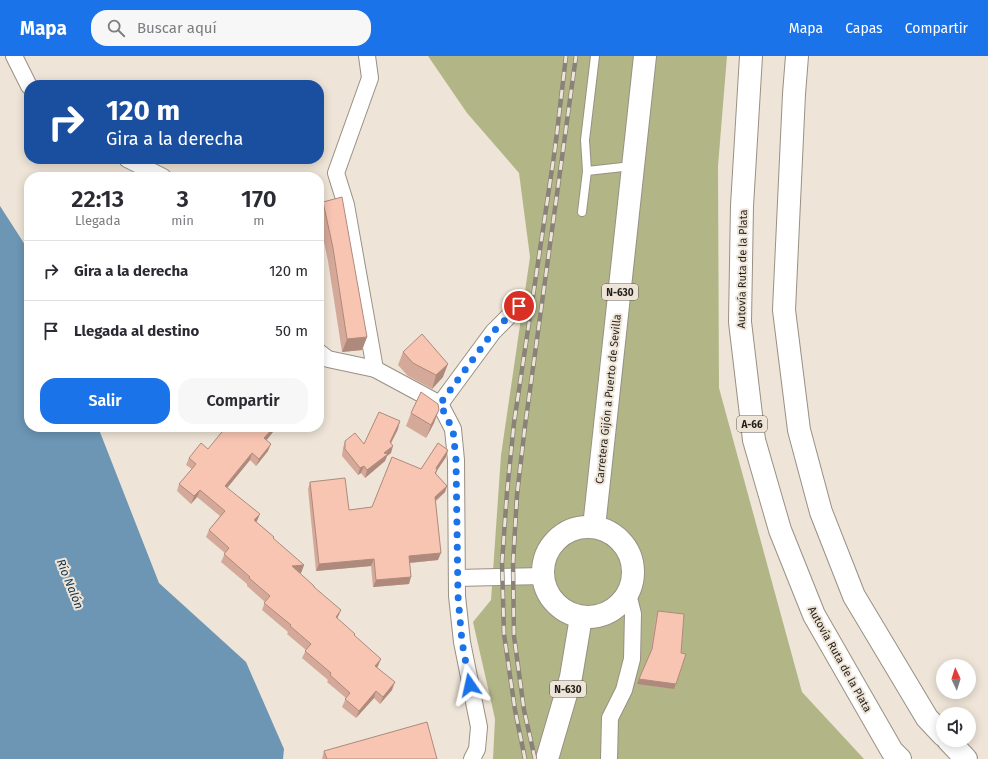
<!DOCTYPE html>
<html lang="es">
<meta charset="utf-8">
<style>
:root{--surface:#fff;--page:#f7f7f7;--text:#2b2b33;--muted:#7c7c81;--line:#e1e1e2;--accent:#1a73e8}
body{margin:0;font-family:"Fira Sans",sans-serif;background:var(--page);color:var(--text);height:100vh;display:flex;flex-direction:column;font-size:15px;white-space:nowrap}
*{box-sizing:border-box;margin:0}
p{font-size:13px;color:var(--muted)}
.icon{flex:none;width:22px;height:22px;fill:none;stroke:currentColor;stroke-width:2;stroke-linecap:round;stroke-linejoin:round}
.map{position:relative;flex:1;overflow:hidden}
.details{position:absolute;left:24px;top:116px;width:300px;height:260px;display:flex;flex-direction:column;background:var(--surface);border-radius:16px;box-shadow:0 2px 10px #0003}
.details>*{flex:none}
.guide{position:absolute;left:24px;top:24px;width:300px;height:84px;border-radius:16px;box-shadow:0 2px 10px #0003;background:#1a4fa0;color:#fff;overflow:hidden}
.needle{width:26px;rotate:356deg}
.buttons{position:absolute;left:936px;top:603px;display:grid;gap:8px}
.buttons a{display:grid;place-items:center;width:40px;height:40px;border-radius:50%;background:var(--surface);box-shadow:0 2px 10px #0003;font-size:20px}
.pin{position:absolute;display:grid;place-items:center;width:34px;height:34px;color:#fff;margin:-17px;border:2px solid #fff;border-radius:50%;box-shadow:0 1px 4px #0007}
.me{position:absolute;width:44px;margin:-22px;rotate:349deg;stroke-linejoin:round;filter:drop-shadow(0 0 3px #0008)}
.turn{display:flex;align-items:center;gap:14px;height:84px;padding:0 16px;font-size:18px}
.turn .icon{width:52px;height:52px;stroke-width:2.5}
.turn b{display:block;font-size:28px;line-height:34px}
.eta{display:flex;justify-content:space-evenly;align-items:center;height:68px;text-align:center}
.eta b{font-size:24px;font-weight:600;line-height:28px}
.primary-button{display:flex;gap:8px;margin-top:auto;padding:8px 16px}
.primary-button a{flex:1;height:46px;border-radius:16px;background:var(--accent);color:#fff;font-size:16px;font-weight:600;line-height:46px;text-align:center}
.primary-button a+a{background:var(--page);color:var(--text)}
ul{padding:0;list-style:none}
li{display:flex;align-items:center;gap:12px;height:60px;padding:0 16px;border-top:1px solid var(--line)}
li div{flex:1}
li b{display:block;font-size:15px}
li em{font-style:normal}
header{display:flex;align-items:center;gap:24px;box-sizing:border-box;height:56px;padding:0 20px;background:var(--accent);color:#fff}
header strong{font-size:19px}
nav{display:flex;gap:22px;margin-inline-start:auto;font-size:14px}
.search{width:280px;height:36px;background:var(--page);display:flex;align-items:center;gap:10px;box-sizing:border-box;padding:0 14px;border-radius:16px;color:var(--muted);font-size:15px}
.map>svg:first-child{display:block}
</style>
<header>
<strong>Mapa</strong>
<div class="search"><svg class="icon" aria-label="search" viewBox="0 0 24 24"><circle cx="10" cy="10" r="6"/><path d="M15 15l6 6"/></svg>Buscar aquí</div>
<nav><a>Mapa</a><a>Capas</a><a>Compartir</a></nav>
</header>
<div class="map">
<svg width="988" height="703" viewBox="0 0 988 703">
<rect width="100%" height="100%" fill="#eee4d7"/>
<path fill="#b2b687" d="M428,0H727L718,110L719,332L802,636L864,703H493L495,663L473,566L491,544L501,399L530,201L519,117L467,57Z"/>
<path fill="#6d96b5" d="M0,150L29,195V371H98L159,527L246,606L284,693L283,703H0Z"/>
<g fill="none" stroke-linecap="round" stroke-linejoin="round">
<g stroke="#999084" stroke-width="10">
<g id="service">
<path d="M587,115L585,84L595,0"/>
<path d="M582,156L587,115L632,110"/>
</g>
</g>
<g stroke="#999084" stroke-width="18">
<g id="minor">
<path d="M14,0L29,30"/>
<path d="M367,0L370,22L336,117L346,149L375,313"/>
<path d="M127,103L163,121"/>
<path d="M319,296L328,303L375,313L440,348L453,373L456,404L457,540L462,586L479,671L477,693L472,703"/>
<path d="M440,348L493,276L519,250"/>
<path d="M457,522L544,520"/>
<path d="M609,703L610,662L624,634L632,603L633,558L628,538"/>
</g>
</g>
<g stroke="#999084" stroke-width="24">
<g id="trunk">
<path d="M594,471L645,0"/>
<circle cx="588" cy="516" r="45"/>
<path d="M547,703L571,621L581,561"/>
</g>
</g>
<g stroke="#999084" stroke-width="24">
<g id="motorway">
<path d="M751,0L742,150L740,266L754,384L780,474L814,559L892,695L900,703"/>
<path d="M797,0L794,38L784,254L799,374L821,456L854,540L927,662L943,679"/>
<path d="M948,684L966,703"/>
</g>
</g>
<use href="#service" stroke="#fff" stroke-width="8"/>
<use href="#minor" stroke="#fff" stroke-width="16"/>
<use href="#trunk" stroke="#fff" stroke-width="22"/>
<use href="#motorway" stroke="#fff" stroke-width="22"/>
<g stroke="#898279" stroke-width="4.5">
<g id="rail">
<path d="M525,703L515,654L504,578L502,507L507,436L514,367L555,93L566,0"/>
<path d="M535,703L524,654L514,580L513,508L517,439L525,370L576,0"/>
</g>
</g>
<use href="#rail" stroke="#eee4d7" stroke-width="3" stroke-dasharray="9" stroke-linecap="butt"/>
</g>
<g fill="#d5a999">
<path d="M323,146L367,281L362,294L342,296L328,205L319,163V157Z"/>
<path d="M403,296L443,321L432,333L408,320L398,309Z"/>
<path d="M411,357L434,367L426,382L406,370Z"/>
<path d="M277,371L266,384L268,395L256,410L250,404L227,432L257,465L256,466L274,481L273,483L304,509L301,517H299L314,531L338,561L337,562L354,580L378,610L377,611L392,634L380,648L374,642L356,662L342,651L346,642L327,626L328,624L302,602L306,594L287,578L288,576L262,554L265,546L247,530V528L221,506L225,497L206,481L209,474L220,460L197,441L191,448L177,435L179,428L192,413L186,409L189,402L208,393Z"/>
<path d="M398,373L391,387V397L387,400L385,405L365,422L361,417L358,419L342,400L343,392L345,385L364,388Z"/>
<path d="M448,394L446,401L437,414L436,418L447,430L445,436L436,445L438,504L410,507L409,528L373,531L371,510L316,515L308,433L310,426L349,454L372,451L421,413Z"/>
<path d="M658,555L674,633L637,628L650,597L656,560Z"/>
<path d="M324,695L437,703H322Z"/>
</g>
<g fill="#ae8a7d">
<path d="M367,281L362,294L342,296L347,283Z"/>
<path d="M448,308L443,321L432,333L436,319Z"/>
<path d="M439,354L434,367L426,382L431,369Z"/>
<path d="M400,365L398,373L388,393L390,386Z"/>
<path d="M274,371H277L262,390L264,382Z"/>
<path d="M271,388L268,395L256,410L259,403Z"/>
<path d="M393,390L391,397L387,400L385,405L365,422L367,414L384,397Z"/>
<path d="M448,394L446,401L436,416L437,414L435,421L432,423L436,412Z"/>
<path d="M252,397L250,404L223,437L225,430Z"/>
<path d="M364,410L361,417L358,419L360,412Z"/>
<path d="M447,430L445,436L433,447L435,441Z"/>
<path d="M200,434L197,441L191,448L194,440Z"/>
<path d="M260,458L257,465L252,472L254,464Z"/>
<path d="M441,497L438,504L407,507L409,500Z"/>
<path d="M374,503L371,510L316,515L319,508Z"/>
<path d="M304,509L301,517L290,518L292,510Z"/>
<path d="M411,521L409,528L373,531L376,524Z"/>
<path d="M341,554L338,561L333,568L336,561Z"/>
<path d="M381,603L378,610L373,617L375,610Z"/>
<path d="M639,623L676,628L674,633L637,628Z"/>
<path d="M395,626L392,634L380,648L383,641Z"/>
<path d="M376,635L374,642L356,662L359,655Z"/>
</g>
<g fill="#f8c5b2" stroke="#ae8a7d">
<path d="M342,141L367,281L347,283L333,192L323,146Z"/>
<path d="M422,278L448,308L436,319L413,307L403,296Z"/>
<path d="M421,336L438,348L439,354L431,369L411,357Z"/>
<path d="M379,356L400,365L390,386L393,390L384,397L388,398L367,414L364,410L360,412L345,393V385L355,377L364,388Z"/>
<path d="M226,371H274L264,382L271,388L259,403L252,397L225,430L260,458L254,464L274,481L273,482L304,509L292,510L314,530V531L341,554L336,561L355,578L354,579L381,603L375,610L395,626L383,641L376,635L359,655L345,643L350,637L330,619L331,617L305,595L311,588L290,570L291,569L264,547L270,540L249,522L250,521L224,498L229,492L209,474L225,455L200,434L194,440L179,428L196,408L189,402L201,387L208,393Z"/>
<path d="M438,387L448,394L436,412L437,414L435,417L447,430L435,441L441,497L409,500L411,521L376,524L374,503L319,508L310,426L345,422L349,454L372,451L392,401L421,413Z"/>
<path d="M658,555L684,558L681,597L686,598L676,628L639,623L652,593Z"/>
<path d="M427,666L437,703H327L324,695Z"/>
</g>
<g fill="none" stroke-linecap="round" stroke-linejoin="round">
<path stroke="#1a73e8" stroke-width="7" stroke-dasharray="0 12.6" d="M470,629L462,586L458,540L456,404L453,374L440,348L493,276L519,250"/>
</g>
<g text-anchor="middle" stroke-width="4" stroke-linejoin="round" paint-order="stroke">
<g fill="#eee4d7" stroke="#5e5952" stroke-width="1">
<rect x="602" y="228" width="36" height="16" rx="3"/>
<rect x="737" y="360" width="30" height="16" rx="3"/>
<rect x="550" y="625" width="36" height="16" rx="3"/>
</g>
<g font-size="10" font-weight="bold" fill="#211e19">
<text x="620" y="240">N-630</text>
<text x="752" y="372">A-66</text>
<text x="568" y="637">N-630</text>
</g>
<g font-size="11" fill="#211e19" stroke="#eee4d7">
<text transform="translate(742 213) rotate(-89)" y="4">Autovía Ruta de la Plata</text>
<text transform="translate(608 343) rotate(-84)" y="4">Carretera Gijón a Puerto de Sevilla</text>
<text transform="translate(840 603) rotate(61)" y="4">Autovía Ruta de la Plata</text>
</g>
<g font-size="12" font-style="italic" fill="#0f3147" stroke="#eee4d7">
<text transform="translate(70 528) rotate(68)" y="4">Río Nalón</text>
</g>
</g>
</svg>
<div class="buttons">
<a><svg class="needle" viewBox="-14 -14 28 28"><path d="M0-13l5 13h-10z" fill="#e53935"/><path d="M0 13l5-13h-10z" fill="#7c7c81"/></svg></a>
<a><svg class="icon" aria-label="sound" viewBox="0 0 24 24"><path d="M4 9h4l5-4v14l-5-4H4zM17 9q2 3 0 6"/></svg></a>
</div>
<div class="pin" style="left:519px;top:250px;background:#d93025"><svg class="icon" aria-label="arrive" viewBox="0 0 24 24"><path d="M6 21V4h12l-3 4 3 4H6"/></svg></div>
<svg class="me" style="left:470px;top:629px" viewBox="-20 -20 40 40"><path d="M0-17L14 15 0 8-14 15z" fill="#1a73e8" stroke="#fff" stroke-width="4"/></svg>
<div class="guide">
<div class="turn"><svg class="icon" aria-label="right" viewBox="0 0 24 24"><path d="M7 20v-9h11M14 6l5 5-5 5"/></svg><div><b>120 m</b>Gira a la derecha</div></div>
</div>
<section class="details">
<div class="eta">
<div><b>22:13</b><p>Llegada</p></div>
<div><b>3</b><p>min</p></div>
<div><b>170</b><p>m</p></div>
</div>
<ul>
<li><svg class="icon" aria-label="right" viewBox="0 0 24 24"><path d="M7 20v-9h11M14 6l5 5-5 5"/></svg><div><b>Gira a la derecha</b></div><em>120 m</em></li>
<li><svg class="icon" aria-label="arrive" viewBox="0 0 24 24"><path d="M6 21V4h12l-3 4 3 4H6"/></svg><div><b>Llegada al destino</b></div><em>50 m</em></li>
</ul>
<div class="primary-button"><a>Salir</a><a>Compartir</a></div>
</section>
</div>
